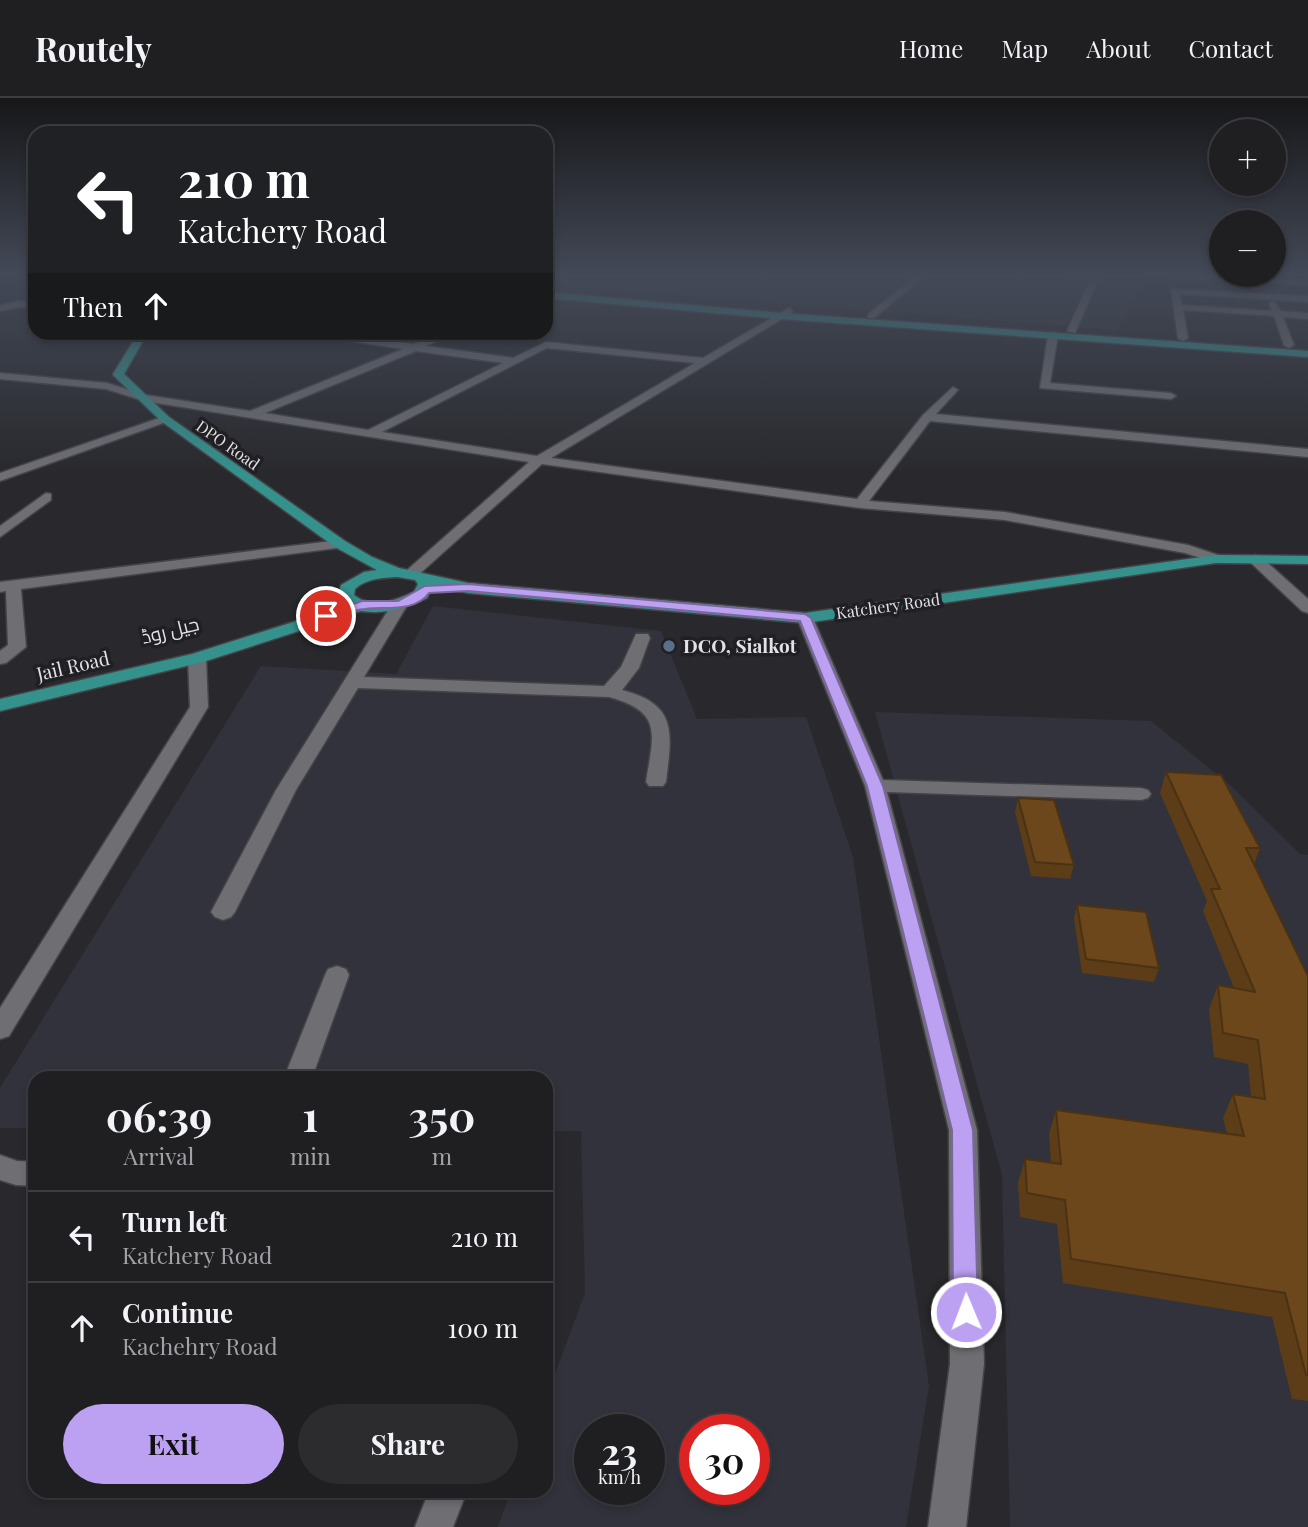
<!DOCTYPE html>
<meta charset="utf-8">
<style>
:root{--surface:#1f1f22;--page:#2c2c2f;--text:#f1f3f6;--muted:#a1a2a5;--line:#3c3d40;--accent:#bca0f2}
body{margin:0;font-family:"Playfair Display",Cairo,serif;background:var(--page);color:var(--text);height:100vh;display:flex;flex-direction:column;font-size:26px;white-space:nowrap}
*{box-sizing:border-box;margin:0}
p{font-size:23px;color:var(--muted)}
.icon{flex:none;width:38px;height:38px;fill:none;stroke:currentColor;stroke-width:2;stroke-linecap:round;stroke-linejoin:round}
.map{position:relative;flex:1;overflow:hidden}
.side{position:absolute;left:28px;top:973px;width:525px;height:427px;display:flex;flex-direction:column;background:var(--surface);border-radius:21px;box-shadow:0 4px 10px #0003,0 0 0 2px var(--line)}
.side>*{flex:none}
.banner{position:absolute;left:28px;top:28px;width:525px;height:214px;border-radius:21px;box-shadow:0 4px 10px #0003,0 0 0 2px var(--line);background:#202124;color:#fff;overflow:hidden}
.fabs{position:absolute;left:1209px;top:21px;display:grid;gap:14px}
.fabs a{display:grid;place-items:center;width:77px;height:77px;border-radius:50%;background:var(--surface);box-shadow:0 4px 10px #0003,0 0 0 2px var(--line);font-size:35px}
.speed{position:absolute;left:574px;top:1316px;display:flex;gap:14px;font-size:35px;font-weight:700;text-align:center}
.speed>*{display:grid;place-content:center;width:91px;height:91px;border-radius:50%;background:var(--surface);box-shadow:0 4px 10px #0003,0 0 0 2px var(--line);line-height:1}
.speed small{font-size:18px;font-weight:400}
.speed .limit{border:10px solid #d22;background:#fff;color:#111}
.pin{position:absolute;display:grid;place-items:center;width:60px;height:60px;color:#fff;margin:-30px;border:4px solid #fff;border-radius:50%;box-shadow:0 2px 7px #0007}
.me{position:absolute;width:77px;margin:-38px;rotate:359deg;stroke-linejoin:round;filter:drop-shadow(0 0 5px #0008)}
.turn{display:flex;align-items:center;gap:24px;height:147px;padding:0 35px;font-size:32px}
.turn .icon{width:91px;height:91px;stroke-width:2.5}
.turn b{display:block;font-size:49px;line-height:60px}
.then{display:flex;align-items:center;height:66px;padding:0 35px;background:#0003;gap:14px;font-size:26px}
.eta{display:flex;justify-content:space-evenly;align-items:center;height:119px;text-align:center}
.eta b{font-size:42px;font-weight:700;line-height:49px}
.cta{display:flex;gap:14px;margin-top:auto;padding:14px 35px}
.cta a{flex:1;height:80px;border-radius:42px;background:var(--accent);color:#111;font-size:28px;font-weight:700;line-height:80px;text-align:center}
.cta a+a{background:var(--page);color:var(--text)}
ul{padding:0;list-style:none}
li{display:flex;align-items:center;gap:21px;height:91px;padding:0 35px;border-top:2px solid var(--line)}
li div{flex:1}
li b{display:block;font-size:26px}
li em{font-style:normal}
header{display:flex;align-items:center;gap:42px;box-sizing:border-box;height:98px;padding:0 35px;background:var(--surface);border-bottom:2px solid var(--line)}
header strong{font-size:33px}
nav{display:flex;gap:38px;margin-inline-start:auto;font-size:24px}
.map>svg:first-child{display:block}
</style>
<header>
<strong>Routely</strong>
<nav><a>Home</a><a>Map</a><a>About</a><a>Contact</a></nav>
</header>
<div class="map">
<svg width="1308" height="1429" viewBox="0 0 1308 1429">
<rect width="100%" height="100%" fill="#29292d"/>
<g fill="#31323b" fill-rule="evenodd">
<path d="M546,176H1148L1118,232L546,187Z"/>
<path d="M433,508L661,533L697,621L806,619L853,759L929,1288L906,1429H498L511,1393H546V1300L585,1195L581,1033H546V980H35V1030H0V990L261,568L396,576ZM590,1332H649V1391H590ZM695,1332H754V1391H695Z"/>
<path d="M875,614L1151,623L1229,686L1300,756L1308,757V1429H1010L1002,1077Z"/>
</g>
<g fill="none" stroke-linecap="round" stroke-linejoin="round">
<g stroke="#444448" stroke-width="3">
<g id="minor">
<path d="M919,176H928L874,220H868V216Z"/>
<path d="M1058,176H1101L1075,235L1067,233L1091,180Z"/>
<path d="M1161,176L1308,183V187L1165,178Z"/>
<path d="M1171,191L1308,198V204L1179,196L1182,207L1272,213L1269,205L1273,202L1281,213L1308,215V221L1283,219L1294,247L1289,250L1284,247L1274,218L1183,212L1188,240L1183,243L1178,240Z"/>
<path d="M19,203L35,205V211L19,209L0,213V207Z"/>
<path d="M789,210L793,213L792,215L551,360L857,401L923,317L953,289L958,292L936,316L1308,351V359L930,323L869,403L1005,414L1188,447L1221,458L1223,461L1216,465L1185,455L1005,422L860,410L542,366L416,479H406L403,476L406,473L529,364L144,303L106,291L0,281V275L107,285L146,297L250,313L403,251L350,243V239L353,238L414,246L443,234H456L426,248L513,260L546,244L703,260ZM547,250L695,265L537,358L382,334ZM416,253L503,265L368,332L265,315Z"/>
<path d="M1053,234L1058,237L1050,285L1171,295L1176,298L1171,301L1040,290L1048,237Z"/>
<path d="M165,318L171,321L169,323L0,383V375Z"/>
<path d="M46,395L51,396V402L0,439V428Z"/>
<path d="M340,442L347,446L345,449L21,491L26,549L6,565L0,566V553L8,547L6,493L0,494V484Z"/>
<path d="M1255,457L1260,458L1308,501V515L1302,513L1250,464L1248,461Z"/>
<path d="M400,501L408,506L364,579L604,588L621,569L636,536H648L650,540L639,570L622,592C678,606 672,635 666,684L663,688H649L646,684C653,637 664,614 609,599L358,590L296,692L235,814L231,819L223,822L215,819L211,814L276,692L392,506Z"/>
<path d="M805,515L813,520L883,682L1141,690L1148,692L1151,696L1148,700L1141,702L887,694L977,1032L984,1266L966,1429H928L950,1266L949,1032L865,688L797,520Z"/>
<path d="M197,555L206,560L208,609L9,938L0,941V910L190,609L188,560Z"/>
<path d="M337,868L346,871L349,877L312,980H284L325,877L328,871Z"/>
<path d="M0,1057L17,1063L35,1064V1088L16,1087L0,1082Z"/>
<path d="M429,1393H467L453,1429H415Z"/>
</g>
</g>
<g stroke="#444448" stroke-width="3">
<g id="major">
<path d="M546,194L781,215L1308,253V259L781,221L546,200Z"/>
<path d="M139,234H148L124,276L169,319L345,443L372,459L399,470L468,485L805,515L1216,457L1308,458V466L1216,465L805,525L468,495L433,487L427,500C406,510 384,517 361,513L203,564L0,613V601L192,556L347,507L338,498L341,487L364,474L377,472L335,449L161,323L114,278L113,276ZM398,479L415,482L418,486L414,494C396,502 372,512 354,497L355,491C367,480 382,480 398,479Z"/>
</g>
</g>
<use href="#minor" fill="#6e6e73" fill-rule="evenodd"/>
<use href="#major" fill="#35918c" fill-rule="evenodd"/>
</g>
<g fill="#5c3d17">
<path d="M1166,674L1260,750L1254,766L1308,878V1303L1292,1301L1272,1219L1063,1185L1057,1126L1020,1119L1018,1085L1025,1061L1051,1065L1049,1036L1056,1012L1227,1035L1223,1020L1233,996L1251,999L1248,966L1214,959L1209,911L1218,887L1234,890L1203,813L1207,803L1160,695Z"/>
<path d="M1018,700L1074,767L1070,781L1031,778L1015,714Z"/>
<path d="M1077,807L1159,870L1154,884L1082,875L1074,821Z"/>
</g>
<g fill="#6b471b" stroke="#4b3213" stroke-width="2">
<path d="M1166,674L1221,677L1260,750H1246L1308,878V1277H1306L1285,1195L1071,1161L1065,1102L1027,1095L1025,1061L1061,1066L1056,1012L1244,1038L1233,996L1265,1001L1258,942L1223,935L1218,887L1255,894L1211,791H1220Z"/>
<path d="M1018,700L1054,702L1074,767L1035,764Z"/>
<path d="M1077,807L1146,814L1159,870L1086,861Z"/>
</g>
<linearGradient id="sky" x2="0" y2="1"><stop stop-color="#171719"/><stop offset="0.47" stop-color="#434957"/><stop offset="1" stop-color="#434957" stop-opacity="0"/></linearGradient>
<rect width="1308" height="376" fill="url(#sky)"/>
<path fill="#bca0f2" stroke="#7a689d" stroke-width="2" d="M468,486L805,516L811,520L883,688L973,1032L978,1214L975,1222L966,1226L957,1222L953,1214L952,1032L867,688L800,523L468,493L429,495C414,515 386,508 365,511C352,512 339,519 326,522L320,518L362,503H398L425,488Z"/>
<circle fill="#5c6f8a" stroke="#1f1f24" stroke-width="2.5" cx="669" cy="548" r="7"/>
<g text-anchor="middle" stroke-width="7" stroke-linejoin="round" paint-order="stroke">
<g font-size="16" fill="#e2e2e5" stroke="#1f1f24">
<text transform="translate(228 347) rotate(35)" y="6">DPO Road</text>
<text transform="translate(888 508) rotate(-8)" y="6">Katchery Road</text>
</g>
<g font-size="19" fill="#e2e2e5" stroke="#1f1f24">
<text transform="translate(170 532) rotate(-14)" y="7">جیل روڈ</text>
<text transform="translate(73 568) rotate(-13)" y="7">Jail Road</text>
</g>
<g font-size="19" font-weight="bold" fill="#e2e2e5" stroke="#1f1f24" text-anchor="start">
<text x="683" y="555">DCO, Sialkot</text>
</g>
</g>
</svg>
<div class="fabs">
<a>+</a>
<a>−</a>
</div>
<div class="speed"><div>23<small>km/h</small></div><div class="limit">30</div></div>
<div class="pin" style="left:326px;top:518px;background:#d93025"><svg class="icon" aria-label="arrive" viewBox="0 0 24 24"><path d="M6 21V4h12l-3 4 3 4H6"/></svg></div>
<svg class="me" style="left:966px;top:1214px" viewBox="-20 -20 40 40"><circle r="17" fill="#bca0f2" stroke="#fff" stroke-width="3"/><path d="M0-11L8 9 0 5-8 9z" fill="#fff"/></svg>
<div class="banner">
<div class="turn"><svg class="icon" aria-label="left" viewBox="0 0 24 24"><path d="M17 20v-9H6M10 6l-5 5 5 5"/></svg><div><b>210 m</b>Katchery Road</div></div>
<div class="then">Then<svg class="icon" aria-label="ahead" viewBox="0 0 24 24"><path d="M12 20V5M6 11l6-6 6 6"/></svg></div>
</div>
<section class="side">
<div class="eta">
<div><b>06:39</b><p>Arrival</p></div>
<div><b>1</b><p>min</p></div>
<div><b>350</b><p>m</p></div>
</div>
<ul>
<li><svg class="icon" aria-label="left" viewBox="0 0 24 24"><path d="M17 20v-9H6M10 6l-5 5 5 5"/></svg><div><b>Turn left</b><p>Katchery Road</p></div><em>210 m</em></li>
<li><svg class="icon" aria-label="ahead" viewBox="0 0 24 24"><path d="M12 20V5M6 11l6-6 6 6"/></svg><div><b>Continue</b><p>Kachehry Road</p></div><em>100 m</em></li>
</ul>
<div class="cta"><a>Exit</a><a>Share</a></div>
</section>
</div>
